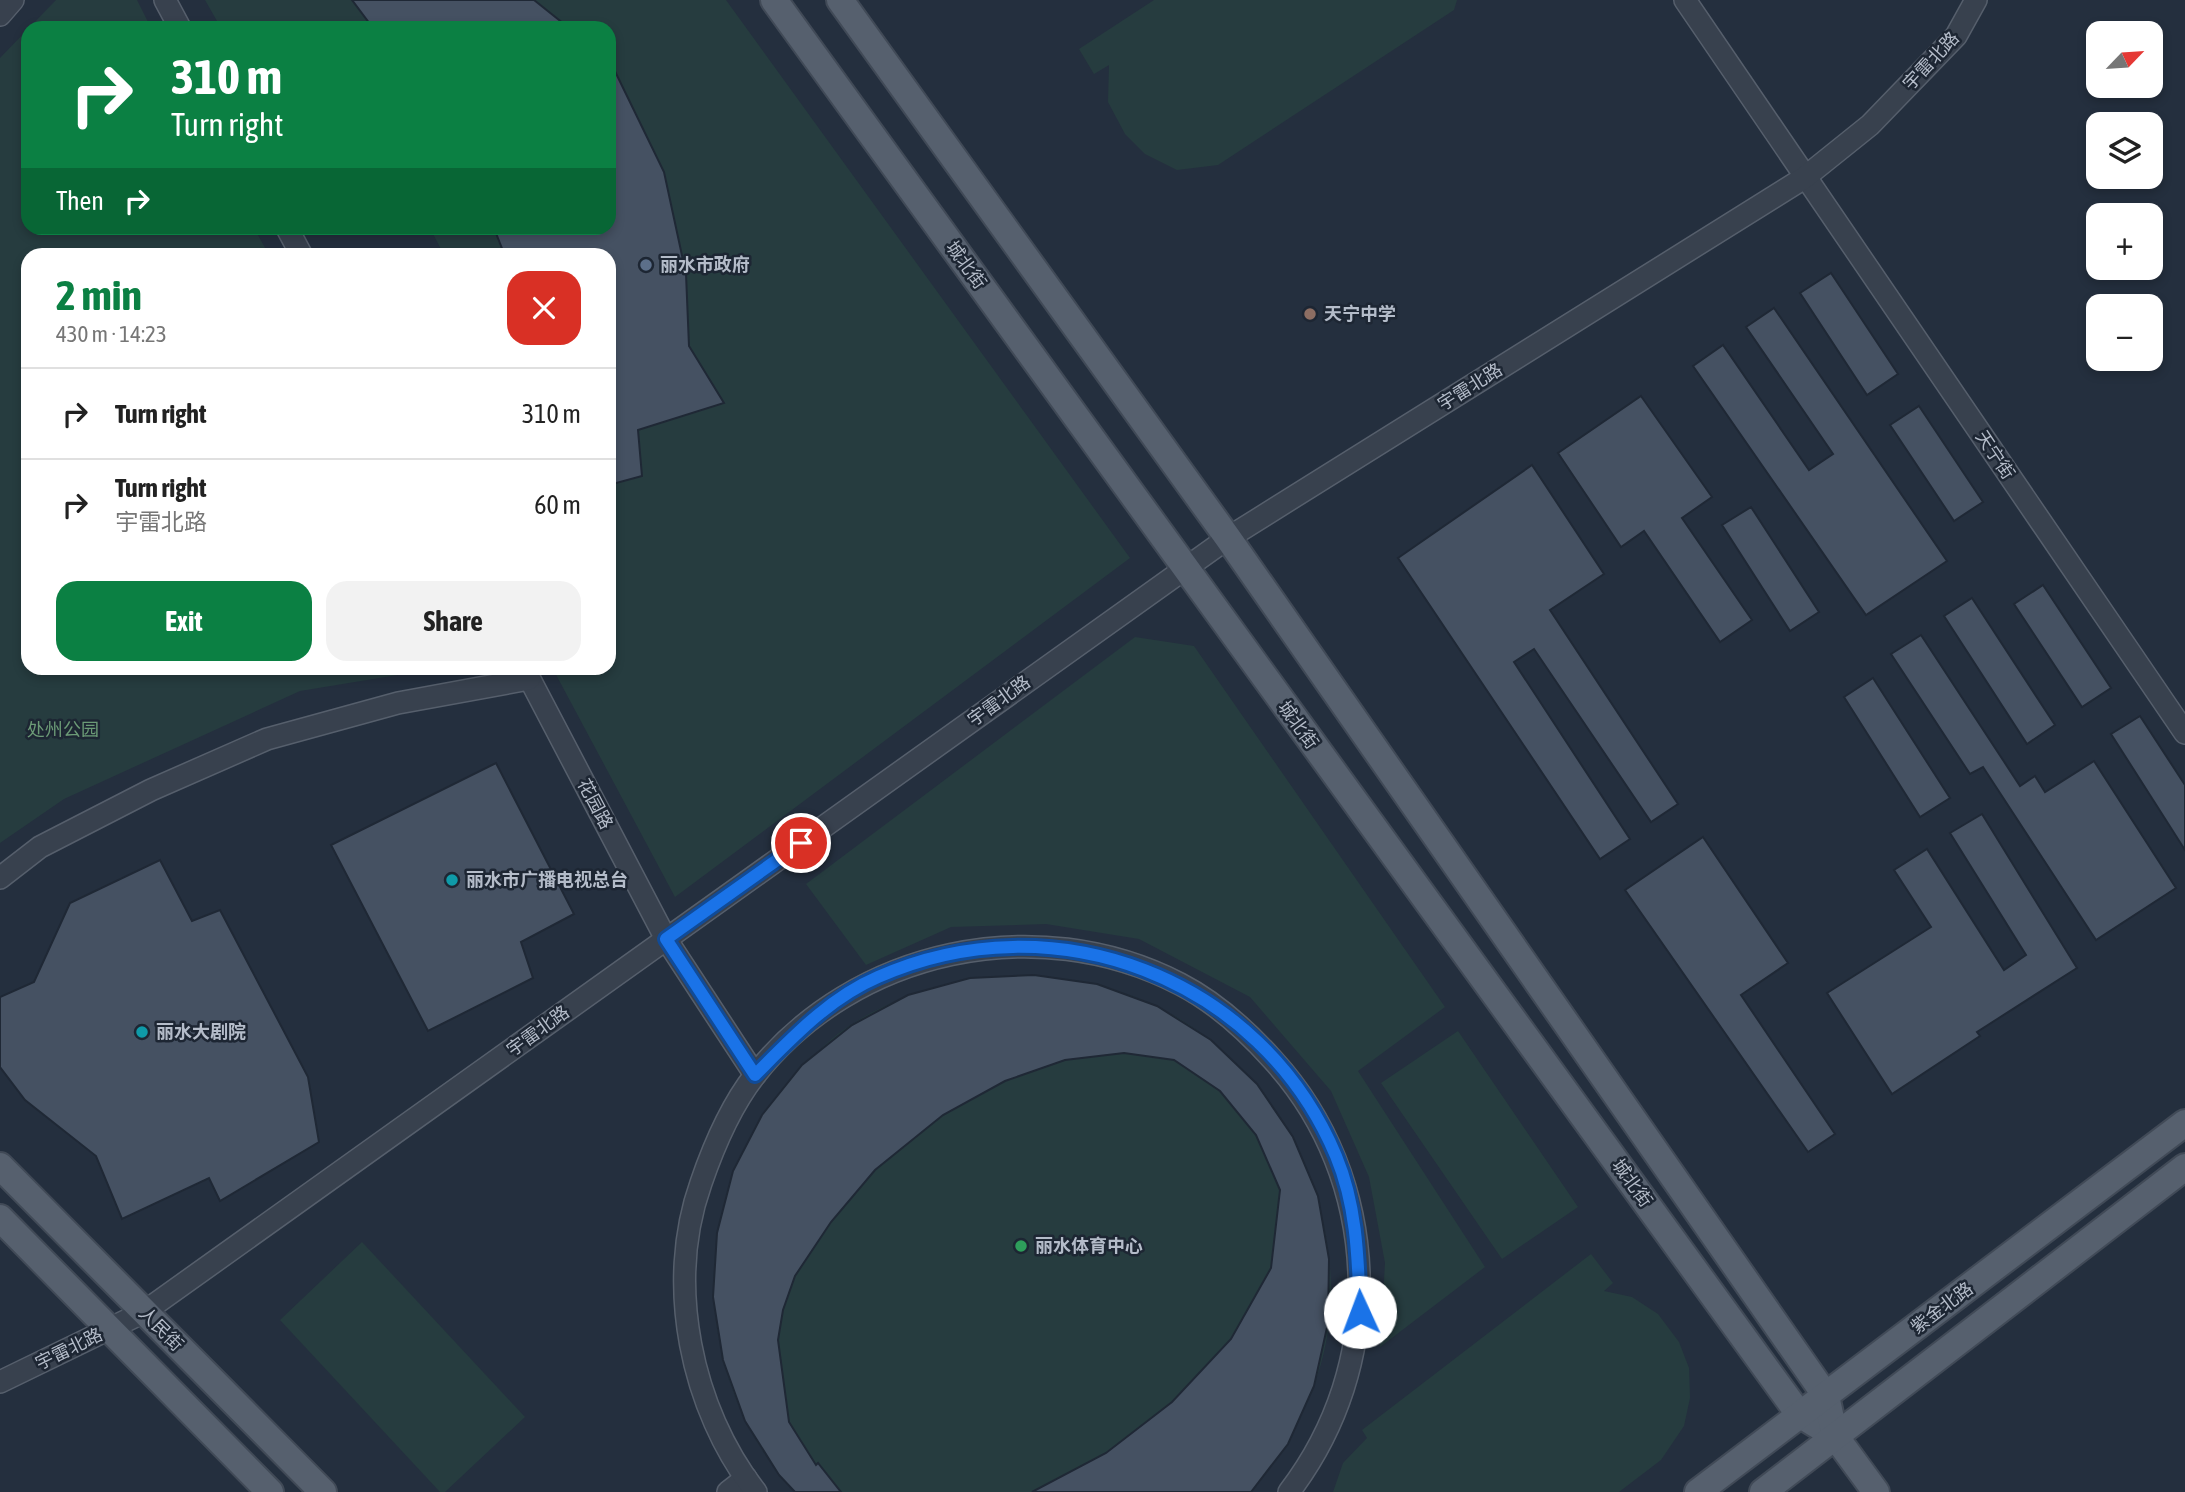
<!DOCTYPE html>
<meta charset="utf-8">
<style>
:root{--surface:#fff;--page:#f2f2f2;--text:#222;--muted:#767676;--line:#e0e0e0;--accent:#0b8043}
body{margin:0;font-family:"Asap Condensed","Noto Sans SC",sans-serif;background:var(--page);color:var(--text);height:100vh;display:flex;flex-direction:column;font-size:26px;white-space:nowrap}
*{box-sizing:border-box;margin:0}
p{font-size:23px;color:var(--muted)}
.icon{flex:none;width:38px;height:38px;fill:none;stroke:currentColor;stroke-width:2;stroke-linecap:round;stroke-linejoin:round}
.map{position:relative;flex:1;overflow:hidden}
.side{position:absolute;left:21px;top:248px;width:595px;height:427px;display:flex;flex-direction:column;background:var(--surface);border-radius:21px;box-shadow:0 4px 10px #0003}
.side>*{flex:none}
.top-card{position:absolute;left:21px;top:21px;width:595px;height:214px;border-radius:21px;box-shadow:0 4px 10px #0003;background:#0b8043;color:#fff;overflow:hidden}
.needle{width:46px;rotate:65deg}
.tools{position:absolute;left:2086px;top:21px;display:grid;gap:14px}
.tools a{display:grid;place-items:center;width:77px;height:77px;border-radius:14px;background:var(--surface);box-shadow:0 4px 10px #0003;font-size:35px}
.pin{position:absolute;display:grid;place-items:center;width:60px;height:60px;color:#fff;margin:-30px;border:4px solid #fff;border-radius:50%;box-shadow:0 2px 7px #0007}
.me{position:absolute;width:77px;margin:-38px;rotate:358deg;stroke-linejoin:round;filter:drop-shadow(0 0 5px #0008)}
.turn{display:flex;align-items:center;gap:24px;height:147px;padding:0 35px;font-size:32px}
.turn .icon{width:91px;height:91px;stroke-width:2.5}
.turn b{display:block;font-size:49px;line-height:60px}
.then{display:flex;align-items:center;height:66px;padding:0 35px;background:#0003;gap:14px;font-size:26px}
.round{display:grid;place-items:center;flex:none;width:74px;height:74px;border-radius:21px;background:var(--page)}
.summary{display:flex;align-items:center;justify-content:space-between;height:119px;padding:0 35px}
h1{font-size:42px;font-weight:700;line-height:52px;color:var(--accent)}
.primary-button{display:flex;gap:14px;margin-top:auto;padding:14px 35px}
.primary-button a{flex:1;height:80px;border-radius:21px;background:var(--accent);color:#fff;font-size:28px;font-weight:700;line-height:80px;text-align:center}
.primary-button a+a{background:var(--page);color:var(--text)}
ul{padding:0;list-style:none}
li{display:flex;align-items:center;gap:21px;height:91px;padding:0 35px;border-top:2px solid var(--line)}
li div{flex:1}
li b{display:block;font-size:26px}
li em{font-style:normal}
.map>svg:first-child{display:block}
</style>
<div class="map">
<svg width="2185" height="1492" viewBox="0 0 2185 1492">
<rect width="100%" height="100%" fill="#242f3e"/>
<g fill="#263c3f">
<path d="M56,0H137L151,28H29Z"/>
<path d="M205,0H726L1130,558L675,897L553,669L609,668V256L444,255L430,228H609V28H221Z"/>
<path d="M1154,0H1457L1454,10L1218,165L1177,170L1145,154L1125,134L1108,102L1109,65L1094,74L1079,49Z"/>
<path d="M28,29V228H254L269,255L28,256V668L434,669L300,691L64,799L0,843V58Z"/>
<path d="M1135,637L1194,646L1445,1007L1358,1071L1485,1267L1380,1347L1385,1263L1369,1177L1331,1091L1250,997L1139,939L1046,924L951,927L866,965L806,884Z"/>
<path d="M1034,975C1076,981 1117,987 1156,1006C1291,1071 1368,1246 1313,1388C1298,1427 1276,1459 1251,1492H795C725,1418 697,1305 724,1207C727,1195 729,1182 734,1171C743,1151 759,1132 771,1113C795,1077 814,1049 852,1024C911,987 966,979 1034,975Z"/>
<path d="M1458,1031L1578,1207L1502,1259L1381,1083Z"/>
<path d="M362,1242L525,1417L445,1492H440L280,1320Z"/>
<path d="M1591,1254L1613,1283L1604,1291L1632,1297L1658,1314L1679,1342L1689,1368L1690,1398L1684,1426L1661,1460L1619,1492H1333L1343,1463L1367,1438L1362,1430Z"/>
</g>
<g fill="#455162" stroke="#1f2835" stroke-width="2">
<path d="M352,0H534L569,28H373Z"/>
<path d="M609,59L664,172L686,274L689,346L724,403L638,430L642,476L609,485V256H505L494,228H609Z"/>
<path d="M1831,273L1898,374L1867,395L1800,293Z"/>
<path d="M1774,308L1947,561L1866,615L1693,366L1723,345L1809,470L1833,454L1746,327Z"/>
<path d="M1641,396L1712,497L1682,518L1752,620L1720,642L1644,531L1621,547L1558,453Z"/>
<path d="M1919,406L1983,502L1954,521L1890,425Z"/>
<path d="M1532,465L1604,574L1550,610L1678,804L1651,822L1534,649L1514,662L1630,839L1600,859L1398,558Z"/>
<path d="M1751,507L1819,612L1790,631L1722,525Z"/>
<path d="M2043,585L2111,688L2082,707L2014,604Z"/>
<path d="M1972,598L2055,725L2027,744L1944,616Z"/>
<path d="M1921,635L2020,786L2035,776L2045,792L2094,761L2176,888L2096,940L1983,767L1970,774L1891,654Z"/>
<path d="M1873,678L1950,798L1920,817L1844,697Z"/>
<path d="M2140,716L2185,785V850L2111,734Z"/>
<path d="M496,763L574,914L521,942L533,978L428,1031L331,845Z"/>
<path d="M1982,814L2077,968L1977,1032L1980,1036L1892,1094L1827,993L1931,927L1894,870L1927,849L2004,970L2026,955L1950,833Z"/>
<path d="M1703,837L1788,963L1741,995L1835,1134L1808,1152L1625,890Z"/>
<path d="M160,860L192,921L220,910L308,1077L319,1142L220,1201L209,1178L122,1219L96,1156L25,1100L0,1067V997L34,982L70,903Z"/>
<path d="M1034,975L1097,984L1157,1006L1211,1040L1257,1084L1293,1137L1318,1196L1329,1259L1328,1323L1314,1386L1288,1444L1251,1492H1032L1106,1453L1172,1402L1231,1339L1271,1268L1280,1190L1256,1135L1220,1091L1174,1060L1124,1053L1065,1060L1005,1081L943,1115L875,1170L831,1222L795,1276L783,1310L778,1340L789,1422L816,1465L818,1463L841,1492H795L779,1475L745,1421L723,1360L713,1297L717,1233L733,1171L762,1115L802,1065L852,1025L908,995L970,978Z"/>
</g>
<g fill="none" stroke-linecap="round" stroke-linejoin="round">
<g stroke="#565f6c" stroke-width="24">
<g id="minor">
<path d="M165,0L180,28"/>
<path d="M1685,0L2185,733"/>
<path d="M0,15L13,0"/>
<path d="M287,228L302,256"/>
<path d="M524,668L666,939L755,1075"/>
<path d="M0,878L40,847L151,790L267,739L398,703L529,679"/>
<path d="M0,1382L144,1312L1228,538L1804,178L1870,125L1956,36L1976,0"/>
<path d="M728,1492L746,1478"/>
<path d="M756,1492C691,1409 665,1284 701,1183C714,1145 730,1107 755,1075C854,949 1037,910 1180,984C1215,1002 1247,1031 1273,1060C1327,1119 1356,1194 1359,1273C1362,1353 1337,1429 1289,1492"/>
</g>
</g>
<g stroke="#414a57" stroke-width="30">
<g id="major">
<path d="M774,0L1799,1414L1835,1436L1876,1492"/>
<path d="M840,0L1228,538L1826,1396L1835,1436"/>
<path d="M0,1166L323,1492"/>
<path d="M0,1218L270,1492"/>
<path d="M1698,1492L2185,1123"/>
<path d="M1763,1492L2185,1167"/>
</g>
</g>
<use href="#minor" stroke="#38414e" stroke-width="21"/>
<use href="#major" stroke="#56606e" stroke-width="26"/>
</g>
<g fill="none" stroke-linecap="round" stroke-linejoin="round">
<g stroke="#114b97" stroke-width="18">
<path id="route" d="M801,843L666,939L755,1075C792,1038 829,998 878,977C1053,899 1261,977 1336,1156C1357,1206 1358,1259 1360,1312"/>
</g>
<use href="#route" stroke="#1a73e8" stroke-width="12"/>
</g>
<circle fill="#5c6f8a" stroke="#1d2633" stroke-width="2.5" cx="646" cy="265" r="7"/>
<circle fill="#8d6e63" stroke="#1d2633" stroke-width="2.5" cx="1310" cy="314" r="7"/>
<g fill="#0f9aa8" stroke="#1d2633" stroke-width="2.5">
<circle cx="452" cy="880" r="7"/>
<circle cx="142" cy="1032" r="7"/>
</g>
<circle fill="#2e9e5b" stroke="#1d2633" stroke-width="2.5" cx="1021" cy="1246" r="7"/>
<g text-anchor="middle" stroke-width="5" stroke-linejoin="round" paint-order="stroke">
<g font-size="18" fill="#b4bcc9" stroke="#1d2633">
<text transform="translate(1931 61) rotate(-47)" y="6">宇雷北路</text>
<text transform="translate(966 265) rotate(54)" y="6">城北街</text>
<text transform="translate(1470 387) rotate(-32)" y="6">宇雷北路</text>
<text transform="translate(1995 455) rotate(56)" y="6">天宁街</text>
<text transform="translate(999 701) rotate(-36)" y="6">宇雷北路</text>
<text transform="translate(1298 725) rotate(54)" y="6">城北街</text>
<text transform="translate(595 804) rotate(62)" y="6">花园路</text>
<text transform="translate(538 1031) rotate(-36)" y="6">宇雷北路</text>
<text transform="translate(1632 1183) rotate(54)" y="6">城北街</text>
<text transform="translate(1942 1308) rotate(-37)" y="6">紫金北路</text>
<text transform="translate(161 1329) rotate(45)" y="6">人民街</text>
<text transform="translate(69 1349) rotate(-26)" y="6">宇雷北路</text>
</g>
<g font-size="18" font-weight="bold" fill="#b4bcc9" stroke="#1d2633" text-anchor="start">
<text x="660" y="271">丽水市政府</text>
<text x="1324" y="320">天宁中学</text>
<text x="466" y="886">丽水市广播电视总台</text>
<text x="156" y="1038">丽水大剧院</text>
<text x="1035" y="1252">丽水体育中心</text>
</g>
<g font-size="18" fill="#6b9a76" stroke="#1d2633">
<text x="63" y="736">处州公园</text>
</g>
</g>
</svg>
<div class="tools">
<a><svg class="needle" viewBox="-14 -14 28 28"><path d="M0-13l5 13h-10z" fill="#e53935"/><path d="M0 13l5-13h-10z" fill="#767676"/></svg></a>
<a><svg class="icon" aria-label="layers" viewBox="0 0 24 24"><path d="M12 4l9 5-9 5-9-5zM3 14l9 5 9-5"/></svg></a>
<a>+</a>
<a>−</a>
</div>
<div class="pin" style="left:801px;top:843px;background:#d93025"><svg class="icon" aria-label="arrive" viewBox="0 0 24 24"><path d="M6 21V4h12l-3 4 3 4H6"/></svg></div>
<svg class="me" style="left:1360px;top:1312px" viewBox="-20 -20 40 40"><circle r="19" fill="#fff"/><path d="M0-13L10 11 0 6-10 11z" fill="#1a73e8"/></svg>
<div class="top-card">
<div class="turn"><svg class="icon" aria-label="right" viewBox="0 0 24 24"><path d="M7 20v-9h11M14 6l5 5-5 5"/></svg><div><b>310 m</b>Turn right</div></div>
<div class="then">Then<svg class="icon" aria-label="right" viewBox="0 0 24 24"><path d="M7 20v-9h11M14 6l5 5-5 5"/></svg></div>
</div>
<section class="side">
<div class="summary"><div><h1>2 min</h1><p>430 m · 14:23</p></div><a class="round" style="background:#d93025;color:#fff"><svg class="icon" aria-label="close" viewBox="0 0 24 24"><path d="M6 6l12 12M18 6L6 18"/></svg></a></div>
<ul>
<li><svg class="icon" aria-label="right" viewBox="0 0 24 24"><path d="M7 20v-9h11M14 6l5 5-5 5"/></svg><div><b>Turn right</b></div><em>310 m</em></li>
<li><svg class="icon" aria-label="right" viewBox="0 0 24 24"><path d="M7 20v-9h11M14 6l5 5-5 5"/></svg><div><b>Turn right</b><p>宇雷北路</p></div><em>60 m</em></li>
</ul>
<div class="primary-button"><a>Exit</a><a>Share</a></div>
</section>
</div>
